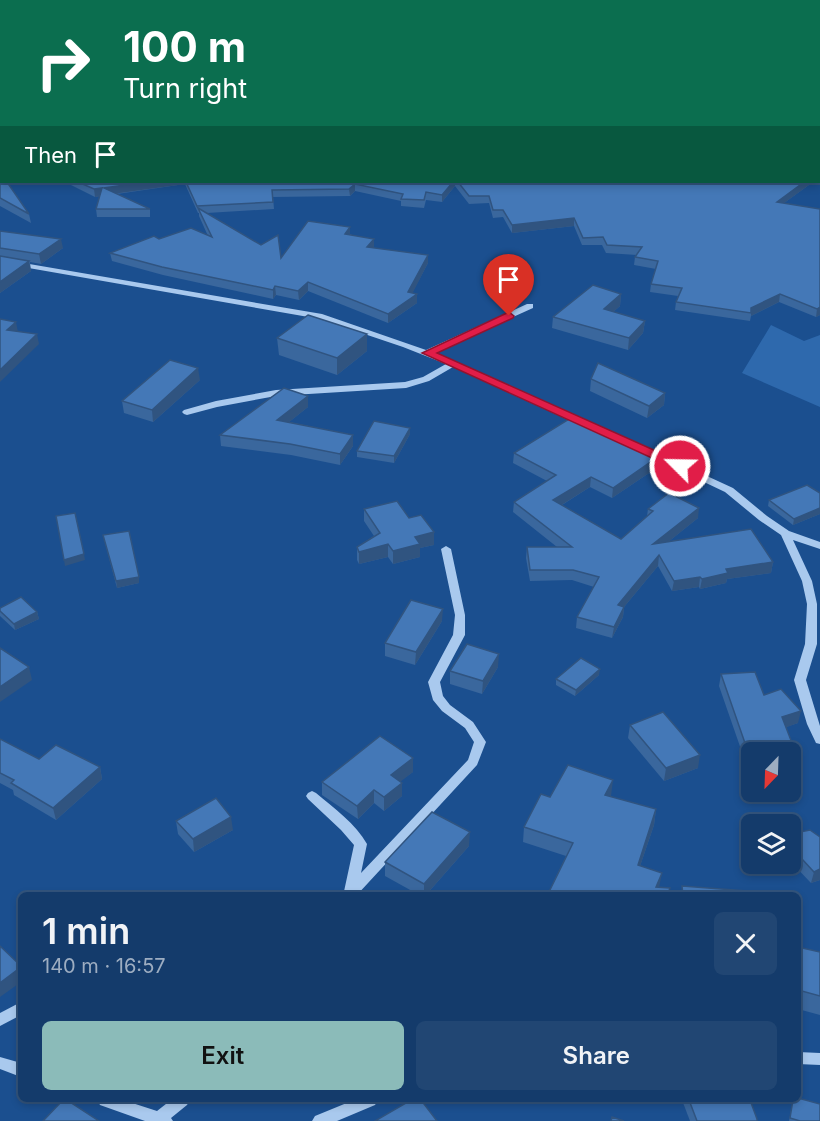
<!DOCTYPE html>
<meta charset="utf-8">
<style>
:root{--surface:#143b6b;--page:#214673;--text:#f1f3f6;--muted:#9dadc1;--line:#33557e;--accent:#8bbbb9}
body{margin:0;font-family:Inter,sans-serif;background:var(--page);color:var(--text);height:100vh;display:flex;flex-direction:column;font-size:22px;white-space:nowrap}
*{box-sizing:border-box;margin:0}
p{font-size:20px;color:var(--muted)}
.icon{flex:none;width:33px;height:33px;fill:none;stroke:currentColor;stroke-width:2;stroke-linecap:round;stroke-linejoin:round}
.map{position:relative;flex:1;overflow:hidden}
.drawer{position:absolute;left:18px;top:892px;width:783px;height:210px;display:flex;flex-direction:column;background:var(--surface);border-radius:9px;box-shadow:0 3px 9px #0003,0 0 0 2px var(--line)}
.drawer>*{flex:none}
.guide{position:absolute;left:0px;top:0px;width:820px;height:183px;box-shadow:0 3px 9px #0003,0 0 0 2px var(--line);background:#0b6e4f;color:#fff;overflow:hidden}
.needle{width:39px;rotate:203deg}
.controls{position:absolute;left:741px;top:742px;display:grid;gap:12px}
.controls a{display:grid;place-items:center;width:60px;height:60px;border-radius:9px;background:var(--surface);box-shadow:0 3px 9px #0003,0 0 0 2px var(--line);font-size:30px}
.pin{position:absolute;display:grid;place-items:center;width:51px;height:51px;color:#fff;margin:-62px -26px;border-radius:50% 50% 50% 0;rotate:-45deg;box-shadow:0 0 6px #0007}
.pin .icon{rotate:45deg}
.me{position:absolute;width:66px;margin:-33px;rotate:293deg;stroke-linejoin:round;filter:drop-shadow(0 0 4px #0008)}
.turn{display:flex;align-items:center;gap:21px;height:126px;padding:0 24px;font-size:27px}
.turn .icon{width:78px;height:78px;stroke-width:2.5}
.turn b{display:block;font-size:42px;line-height:51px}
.then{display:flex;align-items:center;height:57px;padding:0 24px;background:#0003;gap:12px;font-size:22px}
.round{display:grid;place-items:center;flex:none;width:63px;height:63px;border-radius:9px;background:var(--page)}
.summary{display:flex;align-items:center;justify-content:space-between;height:102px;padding:0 24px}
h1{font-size:36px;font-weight:600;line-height:45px}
.cta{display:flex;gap:12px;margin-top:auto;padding:12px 24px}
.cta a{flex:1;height:69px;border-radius:9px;background:var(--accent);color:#111;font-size:24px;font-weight:600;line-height:69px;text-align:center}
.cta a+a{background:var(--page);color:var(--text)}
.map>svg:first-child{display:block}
</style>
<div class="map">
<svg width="820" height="1121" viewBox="0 0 820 1121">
<rect width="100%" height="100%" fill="#1b4f8f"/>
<path fill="#2e69ad" d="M771,325L804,341L820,335V407L742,373Z"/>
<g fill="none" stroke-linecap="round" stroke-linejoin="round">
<g fill="#a9c9ee" fill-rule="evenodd">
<path d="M231,0H237L230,2Z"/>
<path d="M0,95H2V100L0,99Z"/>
<rect x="819" y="149" width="1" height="7"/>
<path d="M0,259L322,314L426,350L527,304H533V308L434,353L631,443L629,445H623L453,367L429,381L406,388L276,396L217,407L187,415L184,414L182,412L184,410L216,401L276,390L405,382L423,377L446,364L403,347L320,319L0,263Z"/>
<path d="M646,448L733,488L767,516L789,531L820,542V549L793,540L812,581L817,604V644L806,680L820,726V744L816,743L807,724L794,680L805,644L807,604L802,581L781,535L759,520L725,492L643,453L641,451L643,449Z"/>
<path d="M446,546L451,549L465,615V635L440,682L443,696L450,705L473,722L486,742L477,765L356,896H343L354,845L341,830L308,799L306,796L308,793L312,791L316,793C334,808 356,824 367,844L361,873L468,760L474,742L465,728L442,711L433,700L428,682L453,635L455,615L441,549Z"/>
<path d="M21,1002V1015L0,1026V1013Z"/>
<path d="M798,1052L820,1053V1065L798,1064Z"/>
<path d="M0,1057L21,1063V1077L0,1069Z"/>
<path d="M97,1100H123L157,1111L171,1100H190L187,1105L171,1118L173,1121H145L100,1105Z"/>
<path d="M354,1100H378L375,1105L337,1121H312L315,1116Z"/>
</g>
<g fill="#fff" fill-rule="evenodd">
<path d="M246,0H275L245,2Z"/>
<rect x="0" y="17" width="2" height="6"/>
</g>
</g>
<g fill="#3a679d">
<path d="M36,0H81L75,2H39Z"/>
<path d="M386,0H760L759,2H384Z"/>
<path d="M0,172L29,214L31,223L0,206Z"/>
<path d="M57,182H813L784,203L820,209V315L816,317L779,302L751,316L750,321L675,310L676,302L678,296L650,292L651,284L656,269L634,265L635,257L637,255L606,253L602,245H582L574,226L512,233L503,217L493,218L489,203L469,204L455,186L442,202L426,200L424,208L401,206V201L355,191L350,196L273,197L274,209L207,213L281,258L350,227V234L374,247L373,248L428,263L412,293L417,303L388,323L308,291L299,300L276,295L273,299L163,275L112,261L110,253L159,239L208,236L199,216V213H198L185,184L117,194L150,209V217H97L96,209L100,196L95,197L65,182L61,184Z"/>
<path d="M0,231L63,248L41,264L30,262L31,271L0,293Z"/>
<path d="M621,294L620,306L613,312L645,321L643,333L628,350L552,328L553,317Z"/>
<path d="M367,334V351L337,375L279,355L277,338Z"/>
<path d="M591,379L665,393L664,405L647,418L590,391Z"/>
<path d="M200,380L153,422L124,413L122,401Z"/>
<path d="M308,396V407L289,422L353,435V446L340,465L291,455L221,446L220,435Z"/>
<path d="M410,434L394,463L357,457V451Z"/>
<path d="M514,453L658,467L612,498L590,487L562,505L621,539L647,516L648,509L698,518L668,542L773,562L771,573L727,579L726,583L700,589L699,587L672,591L658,566L624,607L623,617L612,638L576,628L577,617L594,587L572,580L530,581L526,558L527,547H557L513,512L514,502L547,481L513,463Z"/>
<path d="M820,493V514L793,525L768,506L769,500Z"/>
<path d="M364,509L409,518L434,532V545L420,548V557L393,564L388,557L359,564L357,560V547L374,536L364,521Z"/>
<path d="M103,535L139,583L117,588Z"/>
<path d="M0,608L37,612L39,619L15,630L0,616Z"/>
<path d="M442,621L415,665L385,656V643Z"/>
<path d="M498,667L482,694L450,684V671Z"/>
<path d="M721,674L764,695L798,723L786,727L792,743L790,753H752V758H744L719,686Z"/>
<path d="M599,675L575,696L556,685V679Z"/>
<path d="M630,725L698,768L664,781L628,738Z"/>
<path d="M0,739L39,759L100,767L102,779L56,820L14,795L13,790L0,783Z"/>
<path d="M413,772L400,781L402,783V796L384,811L374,803L358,819L322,795V782Z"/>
<path d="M611,796V797L656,809L654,825L640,866L659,887L670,888L669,896H547L566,856L523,842L524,827L550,797Z"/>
<path d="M176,821L233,830L194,852L178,834Z"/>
<path d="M790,834L820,880L811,883L790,861Z"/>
<path d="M469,846L425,896H421L385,876V862Z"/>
<path d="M798,947L820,952V1015L798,1009Z"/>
<path d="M682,1100H750L757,1121H690Z"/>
<path d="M793,1100L820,1121H789Z"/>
</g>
<g fill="#305480">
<path d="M48,0H81L75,2H48Z"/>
<path d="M147,182H184L185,184L105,195L104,188Z"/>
<path d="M453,182H455V186L442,202V195Z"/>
<path d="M804,182H813L776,209L777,202Z"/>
<path d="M355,184V191L350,196L349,189Z"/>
<path d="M102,188L103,196L95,197L94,189Z"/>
<path d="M574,218V226L512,233V225Z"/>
<path d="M350,227V235L345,234Z"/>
<path d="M61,239L63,248L41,264L39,254Z"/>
<path d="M374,239V247L367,256V247Z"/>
<path d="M428,255V263L409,300L417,294V303L388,323V314L408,292Z"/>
<path d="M29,261L31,271L0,293V282Z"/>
<path d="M308,282V291L299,300L298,291Z"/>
<path d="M275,286L276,295L273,299V290Z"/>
<path d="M621,294L620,306L603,321L604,309Z"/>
<path d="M780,294L779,302L751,316V308Z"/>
<path d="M820,307V315L816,317L817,309Z"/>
<path d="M645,321L643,333L628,350L629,338Z"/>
<path d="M16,322L18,332L7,330Z"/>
<path d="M37,334L39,344L0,382V370Z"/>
<path d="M367,334V351L337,375V358Z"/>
<path d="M198,368L200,380L153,422L152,410Z"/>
<path d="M665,393L664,405L647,418L649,406Z"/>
<path d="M308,396V407L278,431L277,420Z"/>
<path d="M410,428V434L394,463V456Z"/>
<path d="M353,435V446L340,465V454Z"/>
<path d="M659,456L658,467L612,498L613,488Z"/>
<path d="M591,477L590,487L552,511L553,500Z"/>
<path d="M699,508L698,518L652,555L653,544Z"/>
<path d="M820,508V514L793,525L794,519Z"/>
<path d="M434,532V545L420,548V557L393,564V551L415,537Z"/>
<path d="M388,544V557L359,564V552Z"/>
<path d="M84,554L85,560L65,566L64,560Z"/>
<path d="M659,555L658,566L624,607L623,617L612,638L618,605Z"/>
<path d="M773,562L771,573L727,579L726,583L700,589L702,579L726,569Z"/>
<path d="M139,577V583L117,588L116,581Z"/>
<path d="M700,577L699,587L672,591L674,581Z"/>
<path d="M443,609L442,621L415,665L416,652Z"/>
<path d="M37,612L39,619L15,630L14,624Z"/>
<path d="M499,654L498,667L482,694L483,681Z"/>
<path d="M29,667L32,680L0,702V687Z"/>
<path d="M600,669L599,675L575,696L576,690Z"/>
<path d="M801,711L798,723L779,730L782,717Z"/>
<path d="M700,755L698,768L664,781L666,768Z"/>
<path d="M413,758V772L391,789V775Z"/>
<path d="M100,767L102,779L56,820L53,808Z"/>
<path d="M613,780L611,796L604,811L605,795Z"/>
<path d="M402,783V796L384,811V797Z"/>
<path d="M374,790V803L358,819L357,806Z"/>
<path d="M656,809L654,825L635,881L638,865Z"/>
<path d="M231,817L233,830L194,852L193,839Z"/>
<path d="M470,832L469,846L425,896H424V884Z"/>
<path d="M820,869V880L811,883L814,872Z"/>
<path d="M662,873L659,888L656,887Z"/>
<path d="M21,967V982L0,997V983Z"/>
</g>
<g fill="#4478b7" stroke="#305480" stroke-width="1.5">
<path d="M386,0H713L715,2H384Z"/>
<rect x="0" y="26" width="2" height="33"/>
<rect x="819" y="42" width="1" height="43"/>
<rect x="819" y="93" width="1" height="47"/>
<path d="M0,172L2,174V182H7L29,214L0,198Z"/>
<path d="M78,182H147L104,188L150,209H96L102,188L94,189Z"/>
<path d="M186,182H453L442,195L426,192L424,200L401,199L403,194L355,184L349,189L272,190L273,202L197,206Z"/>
<path d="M458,182H804L777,202L820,209V307L817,309L780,294L751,308V313L676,302L682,288L651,284L658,261L635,257L642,247L607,245L603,237L583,238L574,218L512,225L503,210H493L489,196H469Z"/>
<path d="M198,208L261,245L278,235L281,258L308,221L350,227L345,234L374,239L367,247L428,255L408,292L417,294L388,314L308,282L298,291L275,286L273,290L162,267L110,253L154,236L159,239L191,228L212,237Z"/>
<path d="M0,231L61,239L39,254L0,248Z"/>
<path d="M0,256L29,261L0,282Z"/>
<path d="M593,285L621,294L604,309L645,321L629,338L553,317Z"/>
<path d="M308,315L367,334L337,358L277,338Z"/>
<path d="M0,319L16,322L7,330L37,334L0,370Z"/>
<path d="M170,360L198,368L152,410L122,401Z"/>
<path d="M598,363L665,393L649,406L591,379Z"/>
<path d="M284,388L308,396L277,420L353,435L340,454L290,444L220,435Z"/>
<path d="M569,419L659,456L613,488L591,477L553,500L621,539L653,511L648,509L669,493L699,508L653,544L751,529L773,562L726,569L728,573L702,579L700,577L674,581L659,555L618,605L624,607L614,627L577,617L599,577L573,570H530L527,547H572L514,502L556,475L514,453Z"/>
<path d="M374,421L410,428L394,456L357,451Z"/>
<path d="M807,485L820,493V508L794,519L769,500Z"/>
<path d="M397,501L409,518L421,515L434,532L415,537L420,544L393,551L388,544L359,552L357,547L380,533L364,509Z"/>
<path d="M75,513L84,554L64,560L56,516Z"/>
<path d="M129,531L139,577L116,581L103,535Z"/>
<path d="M21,597L37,612L14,624L0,611V608Z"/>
<path d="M411,600L443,609L416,652L385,643Z"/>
<path d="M467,644L499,654L483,681L450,671Z"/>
<path d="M0,648L29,667L0,687Z"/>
<path d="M581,658L600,669L576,690L556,679Z"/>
<path d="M755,672L764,695L781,689L801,711L782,717L792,743L746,746L721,674Z"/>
<path d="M663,712L700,755L666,768L630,725Z"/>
<path d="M380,736L413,758L391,775L402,783L384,797L374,790L357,806L322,782Z"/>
<path d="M0,739L39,759L56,745L100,767L53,808L11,783L14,780L0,773Z"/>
<path d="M568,765L613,780L605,795L656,809L638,865L662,873L656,887L670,888L667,896H547L573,843L524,827L541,794L550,797Z"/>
<path d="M216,798L231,817L193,839L176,821Z"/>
<path d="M432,812L470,832L424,884L385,862Z"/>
<path d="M810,830L820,837V869L814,872L790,846V834Z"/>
<path d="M682,886L747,891L748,896H683Z"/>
<path d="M0,946L21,966V967L0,983Z"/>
<path d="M798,947L820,952V996L798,990Z"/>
<path d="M798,1098L820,1104V1121H800L790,1118L793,1100H798Z"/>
<path d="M63,1100H67L99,1121H43Z"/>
<path d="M411,1100H421L437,1121H375Z"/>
<path d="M689,1100H750L757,1119V1121H697Z"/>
<path d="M612,1117L624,1121H611Z"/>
</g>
<path fill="#e11d48" stroke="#92132f" stroke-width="1.5" d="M509,312L514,316L513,318L437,353L685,464L687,466L685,469H676L422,353Z"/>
</svg>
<div class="controls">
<a><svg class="needle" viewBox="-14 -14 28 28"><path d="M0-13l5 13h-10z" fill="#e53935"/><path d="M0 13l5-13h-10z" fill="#9dadc1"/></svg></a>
<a><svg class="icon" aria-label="layers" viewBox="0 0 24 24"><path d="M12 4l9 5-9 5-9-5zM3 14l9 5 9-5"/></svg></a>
</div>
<div class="pin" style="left:509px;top:316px;background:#d93025"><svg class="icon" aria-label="arrive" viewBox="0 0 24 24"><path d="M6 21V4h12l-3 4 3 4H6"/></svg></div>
<svg class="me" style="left:680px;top:466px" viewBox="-20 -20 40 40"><circle r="17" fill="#e11d48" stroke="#fff" stroke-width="3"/><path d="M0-11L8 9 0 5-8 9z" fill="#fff"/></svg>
<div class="guide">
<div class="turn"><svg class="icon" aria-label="right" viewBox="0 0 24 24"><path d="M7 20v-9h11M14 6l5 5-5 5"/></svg><div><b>100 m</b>Turn right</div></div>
<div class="then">Then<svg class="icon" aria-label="arrive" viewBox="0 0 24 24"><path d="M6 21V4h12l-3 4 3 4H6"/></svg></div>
</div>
<section class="drawer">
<div class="summary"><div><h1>1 min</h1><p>140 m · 16:57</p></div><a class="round"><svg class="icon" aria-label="close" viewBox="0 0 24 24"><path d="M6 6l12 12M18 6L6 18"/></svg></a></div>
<div class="cta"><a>Exit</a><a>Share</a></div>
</section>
</div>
